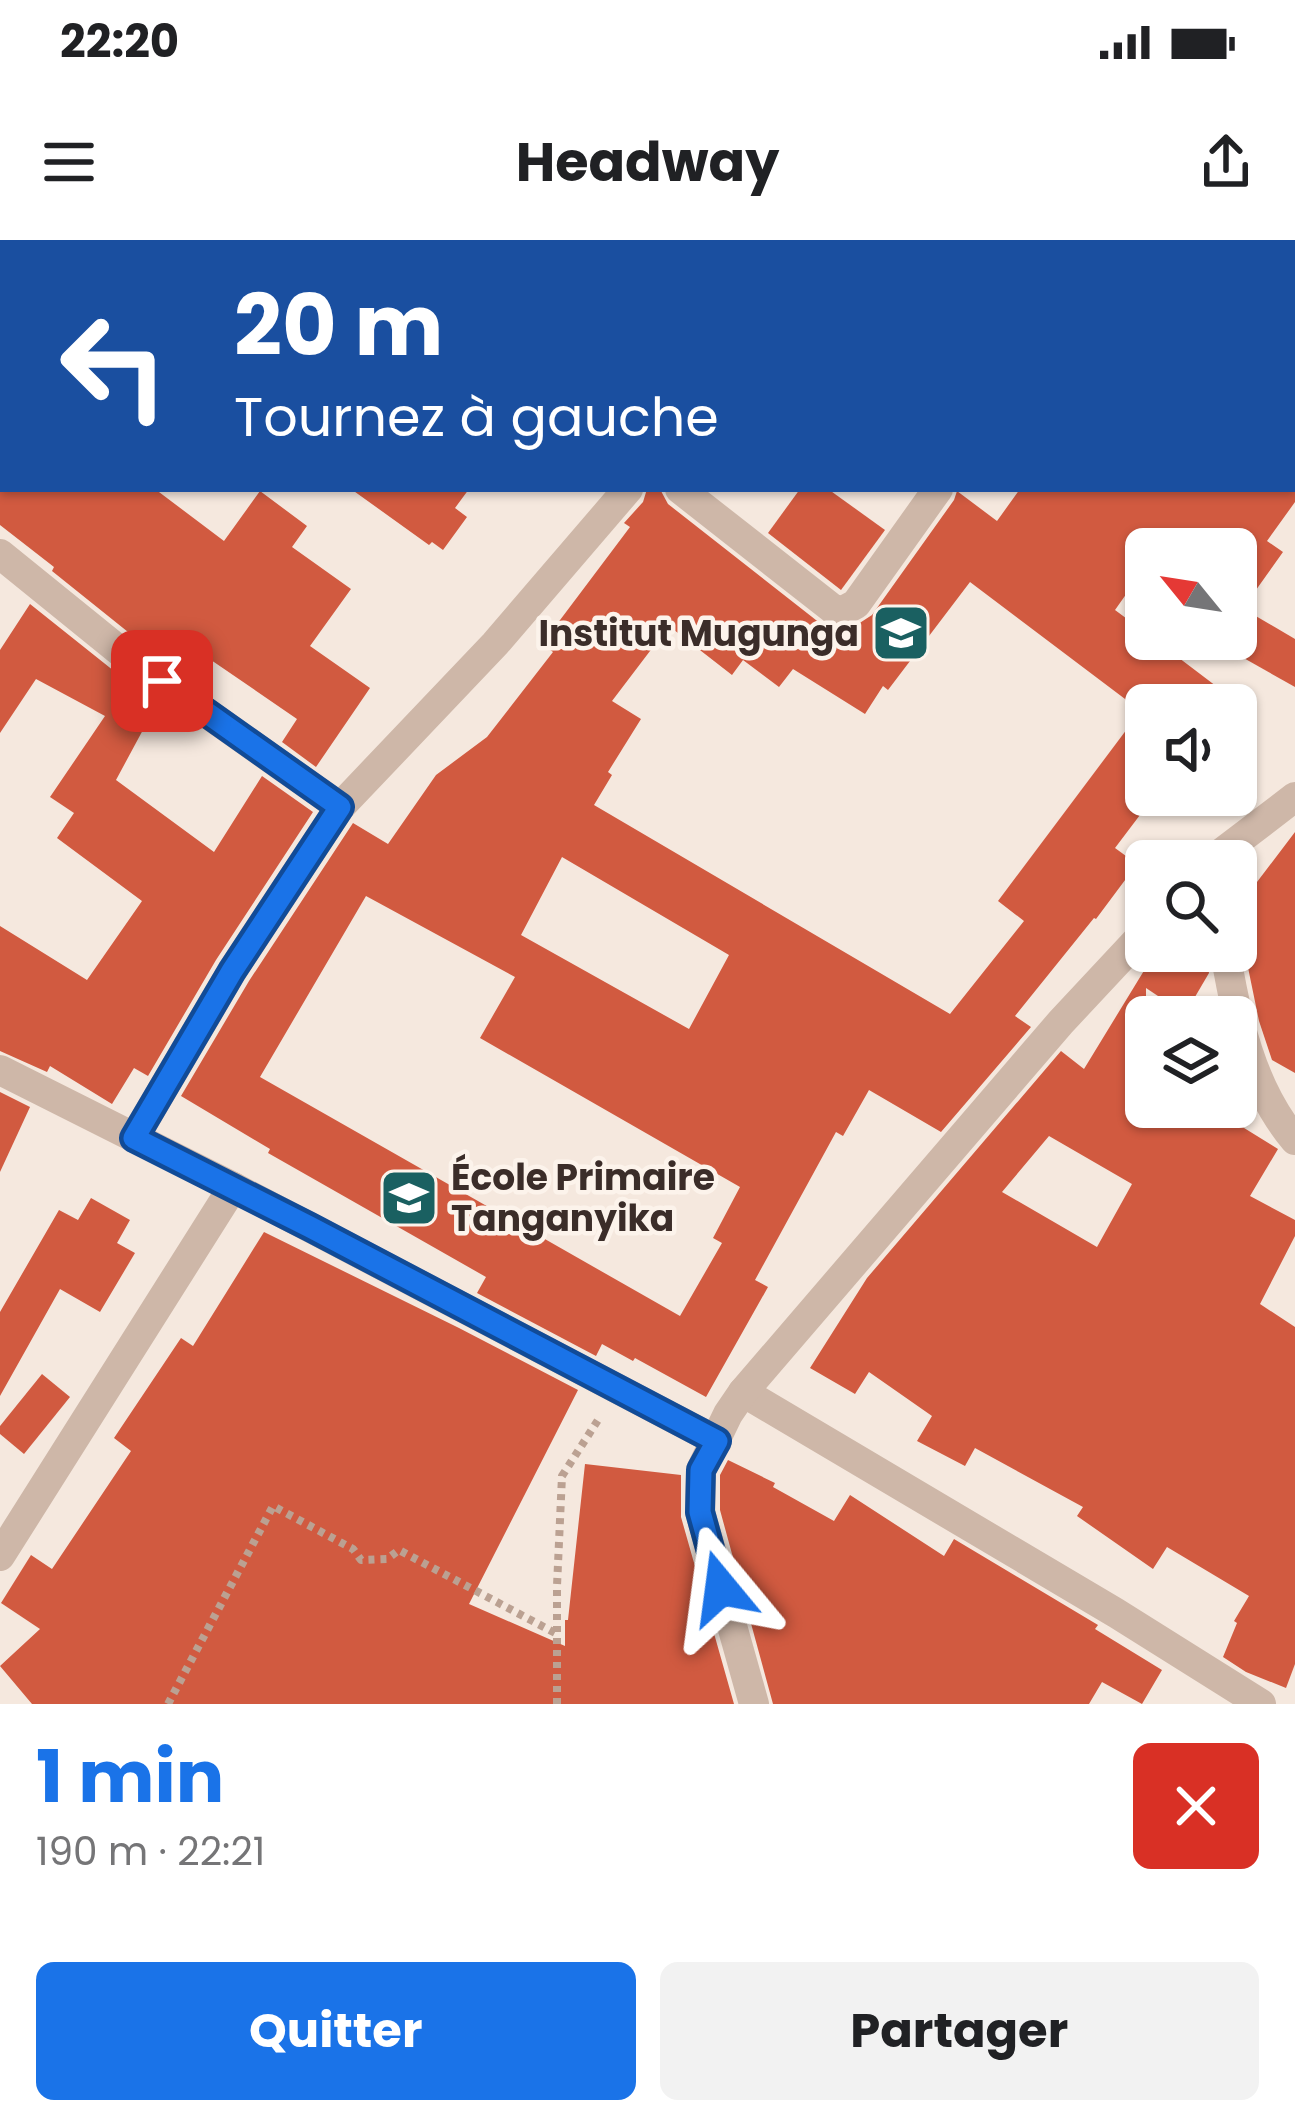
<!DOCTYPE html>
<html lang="fr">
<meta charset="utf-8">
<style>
:root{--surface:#fff;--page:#f2f2f2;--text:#202124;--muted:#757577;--accent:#1a73e8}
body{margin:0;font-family:Poppins,sans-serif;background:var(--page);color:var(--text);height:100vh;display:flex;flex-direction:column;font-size:45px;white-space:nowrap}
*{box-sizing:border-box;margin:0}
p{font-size:39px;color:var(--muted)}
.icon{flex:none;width:66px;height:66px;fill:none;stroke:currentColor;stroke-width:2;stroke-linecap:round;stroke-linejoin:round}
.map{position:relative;height:1464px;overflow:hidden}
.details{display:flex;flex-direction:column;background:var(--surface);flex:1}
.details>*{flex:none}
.hud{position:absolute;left:0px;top:0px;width:1296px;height:252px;box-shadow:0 3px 9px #0004;background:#1a4fa0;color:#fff;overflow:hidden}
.needle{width:78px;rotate:300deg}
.tools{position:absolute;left:1125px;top:288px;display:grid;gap:24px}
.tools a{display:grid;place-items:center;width:132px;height:132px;border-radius:18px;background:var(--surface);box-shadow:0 3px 9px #0004;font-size:60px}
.pin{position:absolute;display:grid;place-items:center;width:102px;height:102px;color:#fff;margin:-51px;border-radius:24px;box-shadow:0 6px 18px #0006}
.me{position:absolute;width:132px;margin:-66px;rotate:344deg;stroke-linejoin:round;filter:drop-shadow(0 0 9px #0008)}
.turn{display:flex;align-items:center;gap:42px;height:252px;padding:0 36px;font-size:54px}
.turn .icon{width:156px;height:156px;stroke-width:2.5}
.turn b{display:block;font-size:84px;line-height:102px}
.round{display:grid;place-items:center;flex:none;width:126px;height:126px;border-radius:18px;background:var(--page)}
.summary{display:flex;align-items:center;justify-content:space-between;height:204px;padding:0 36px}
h1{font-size:72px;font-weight:700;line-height:90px;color:var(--accent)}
.button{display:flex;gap:24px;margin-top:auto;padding:24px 36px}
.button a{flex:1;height:138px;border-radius:18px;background:var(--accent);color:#fff;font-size:48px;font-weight:700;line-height:138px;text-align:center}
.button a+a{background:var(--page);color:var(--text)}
.status{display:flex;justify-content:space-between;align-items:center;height:84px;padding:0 60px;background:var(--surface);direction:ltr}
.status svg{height:33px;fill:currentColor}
header{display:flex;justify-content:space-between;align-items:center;height:156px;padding:0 36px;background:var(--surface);font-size:54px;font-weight:700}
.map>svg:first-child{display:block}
</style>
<div class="status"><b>22:20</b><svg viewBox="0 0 49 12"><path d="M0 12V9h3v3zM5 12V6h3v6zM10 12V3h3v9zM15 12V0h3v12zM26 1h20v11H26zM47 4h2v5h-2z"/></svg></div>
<header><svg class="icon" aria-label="menu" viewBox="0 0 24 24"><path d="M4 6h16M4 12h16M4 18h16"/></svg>Headway<svg class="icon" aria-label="share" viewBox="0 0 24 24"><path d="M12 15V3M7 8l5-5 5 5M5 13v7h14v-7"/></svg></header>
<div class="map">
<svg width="1295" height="1464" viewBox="0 0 1295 1464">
<rect width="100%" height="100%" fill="#f5e8de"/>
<g fill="#d15a40" fill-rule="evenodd">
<path d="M0,249H155L224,301L260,251L307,286L292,307L351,349L310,406L370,448L316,527L282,502L297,479L211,420L196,441L138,400L52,331L54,327L0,285Z"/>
<path d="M351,249H469L455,268L467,277L443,310L432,302L429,305Z"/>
<path d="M647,249L661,251L668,264L821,384L841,390L852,388L872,375L954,260L957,251L997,281L1020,249H1295V262L1267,301L1283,312L1236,378V309H1146V326L1115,370L1146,393V399H1154L1241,465H1146V567L1115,608L1137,624L1096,679L1094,678L1015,776L1031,787L941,892L869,850L843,896L836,892L755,1040L768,1047L706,1157L635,1118L633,1121L602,1104L596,1116L477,1053L486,1037L268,913L270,909L181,856L249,741L353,583L388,604L436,535L487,497L553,412L542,404L630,287L624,283L643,262ZM970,342L1133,465H1145L998,661L1024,681L950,774L594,565L612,535L608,532L641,479L612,461L669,386L732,435L743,420L779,447L793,429L865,474L883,446L888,450ZM562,617L729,715L689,789L521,695ZM366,656L515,737L480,798L740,947L713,998L722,1003L680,1076L260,837Z"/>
<path d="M800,249H828L885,290L841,350L768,293Z"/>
<path d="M30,364L114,431L158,462L116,540L214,612L262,536L313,572L216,720L148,836L134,828L112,864L50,826L47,832L0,811V686L87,740L142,661L57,598L74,573L50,557L105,476L36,439L0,493V410Z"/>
<path d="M1254,375L1295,399V447L1233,412Z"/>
<path d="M1295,592V833L1272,820L1259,781L1244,708L1236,696V657L1250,637L1257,642Z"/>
<path d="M1156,711H1206L1209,733L1185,774L1146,748V867H1236V836L1247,861L1236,883L1278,909L1250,956L1295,980V996L1260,1064L1295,1087V1424L1286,1448L1246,1432L1223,1417L1237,1383L1234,1381L1249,1356L1167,1307L1153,1329L1077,1276L1083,1267L975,1208L965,1226L917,1201L932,1176L869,1132L855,1154L810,1128L867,1038L1061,811L1084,829ZM1049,896L1132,944L1097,1007L1002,952Z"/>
<path d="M0,852L30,867L0,932Z"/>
<path d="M91,958L130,980L117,1003L135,1013L100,1072L60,1049L0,1156V1072L59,970L78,980Z"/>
<path d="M264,992L459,1088L578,1150L469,1364L565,1406V1380H568L585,1224L681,1235V1277L734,1464H32L0,1426L40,1389L1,1363L31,1315L52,1329L131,1211L114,1198L181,1098L193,1106Z"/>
<path d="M42,1134L70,1157L24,1214L0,1194V1186Z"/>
<path d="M728,1220L775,1243L773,1247L834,1281L850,1255L944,1316L954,1299L1098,1385L1095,1389L1162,1430L1142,1464L1102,1442L1089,1464H773L720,1270V1235Z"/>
</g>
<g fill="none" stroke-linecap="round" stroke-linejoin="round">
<g stroke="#bba192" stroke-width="8" stroke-dasharray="6 6" stroke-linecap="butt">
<path d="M168,1464L273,1266L353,1309L361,1320L387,1319L399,1310L557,1394"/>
<path d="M557,1464V1346L562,1236L598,1180"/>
</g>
<g stroke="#ceb7a8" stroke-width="30">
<path d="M1075,0L1079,3"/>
<path d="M122,3L124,0"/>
<path d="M1113,3L1116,0"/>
<path d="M1293,163L1295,164"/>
<path d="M0,167L3,163"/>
<path d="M680,249L833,369L843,371L856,364L938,249"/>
<path d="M0,314L126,416L340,567"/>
<path d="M1211,621L1295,557"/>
<path d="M1225,711C1236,777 1251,848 1295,900"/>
<path d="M0,830L233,947L717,1201"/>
<path d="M134,898L232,731L340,567L495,404L628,249"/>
<path d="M743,1152L1116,1373L1261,1464"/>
<path d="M0,1316L233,947"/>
<path d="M754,1464L700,1272L701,1230L728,1174L743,1152L1061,782L1146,691"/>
</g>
</g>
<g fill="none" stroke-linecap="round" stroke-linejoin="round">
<g stroke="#114b97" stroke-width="30">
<path id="route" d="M162,441L340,567L232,731L134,898L310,987L717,1201L701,1230L700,1272L721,1348"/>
</g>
<use href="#route" stroke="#1a73e8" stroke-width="21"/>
</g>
<defs>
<g id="school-square" transform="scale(3)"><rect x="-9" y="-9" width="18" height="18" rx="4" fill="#1a6061" stroke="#fcf3eb"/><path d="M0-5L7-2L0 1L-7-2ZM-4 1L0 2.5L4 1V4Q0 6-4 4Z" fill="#fff"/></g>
</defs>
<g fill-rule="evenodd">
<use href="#school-square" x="901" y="393"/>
<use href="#school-square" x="409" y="958"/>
</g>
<g text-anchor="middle" stroke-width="9" stroke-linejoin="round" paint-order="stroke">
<g font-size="36" font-weight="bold" fill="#3b2d29" stroke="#fcf3eb" text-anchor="end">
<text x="859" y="406">Institut Mugunga</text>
<text x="451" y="950" text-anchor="start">École Primaire<tspan x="451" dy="41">Tanganyika</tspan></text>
</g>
</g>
</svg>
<div class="tools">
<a><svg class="needle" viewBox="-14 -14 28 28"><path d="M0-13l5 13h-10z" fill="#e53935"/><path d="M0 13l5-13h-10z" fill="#757577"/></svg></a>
<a><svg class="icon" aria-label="sound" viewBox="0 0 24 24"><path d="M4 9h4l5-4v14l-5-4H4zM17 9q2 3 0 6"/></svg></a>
<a><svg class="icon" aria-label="search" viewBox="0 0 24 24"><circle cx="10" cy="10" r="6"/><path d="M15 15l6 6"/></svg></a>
<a><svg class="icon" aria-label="layers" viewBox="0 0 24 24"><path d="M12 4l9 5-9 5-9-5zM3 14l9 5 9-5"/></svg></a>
</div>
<div class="pin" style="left:162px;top:441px;background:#d93025"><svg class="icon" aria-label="arrive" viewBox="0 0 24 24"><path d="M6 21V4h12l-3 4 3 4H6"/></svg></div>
<svg class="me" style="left:721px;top:1348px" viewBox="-20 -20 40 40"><path d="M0-17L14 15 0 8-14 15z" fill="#1a73e8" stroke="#fff" stroke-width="4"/></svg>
<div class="hud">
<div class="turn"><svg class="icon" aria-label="left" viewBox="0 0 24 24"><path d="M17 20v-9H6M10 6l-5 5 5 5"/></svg><div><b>20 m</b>Tournez à gauche</div></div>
</div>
</div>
<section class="details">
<div class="summary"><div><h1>1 min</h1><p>190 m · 22:21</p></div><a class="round" style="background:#d93025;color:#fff"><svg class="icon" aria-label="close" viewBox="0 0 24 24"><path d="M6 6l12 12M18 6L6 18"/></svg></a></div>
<div class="button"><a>Quitter</a><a>Partager</a></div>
</section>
